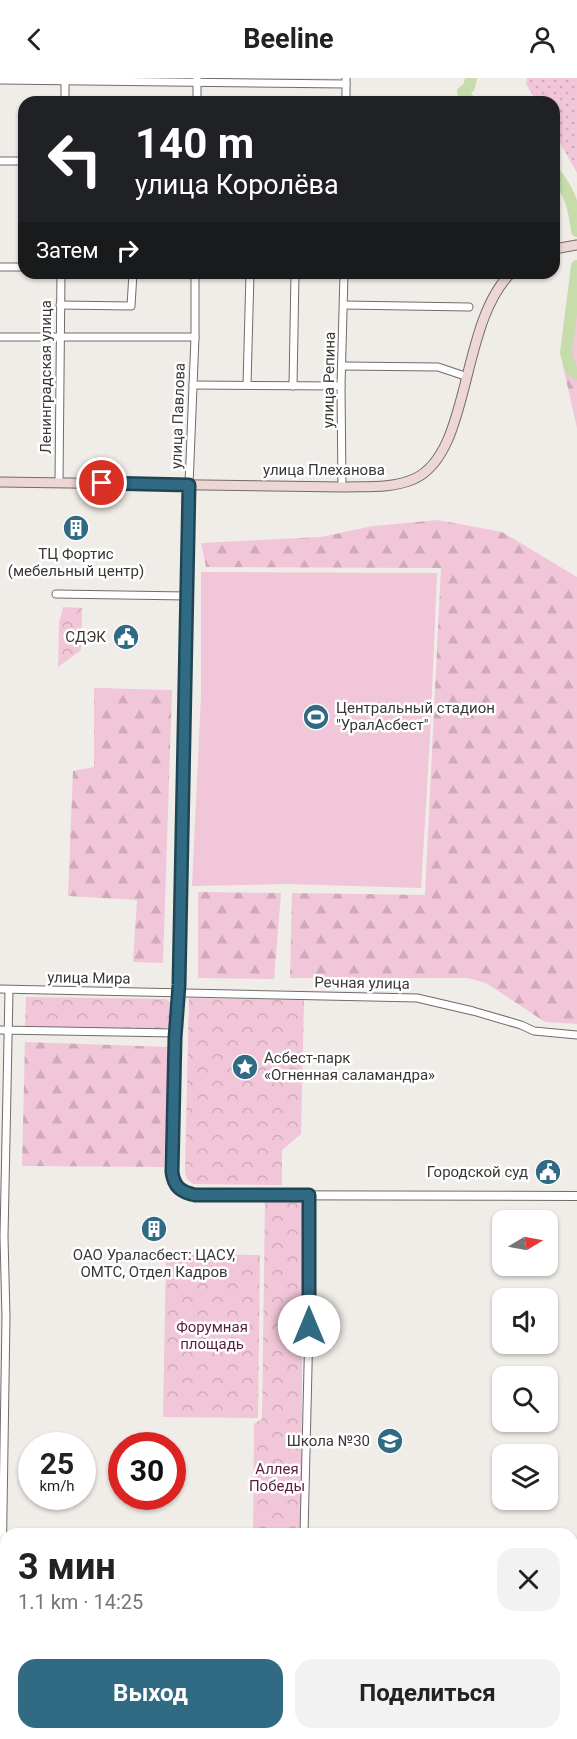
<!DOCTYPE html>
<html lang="ru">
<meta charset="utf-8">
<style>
:root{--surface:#fff;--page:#f2f2f2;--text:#222;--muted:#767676;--accent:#306a83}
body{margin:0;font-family:Roboto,sans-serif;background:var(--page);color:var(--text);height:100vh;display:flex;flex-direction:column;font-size:22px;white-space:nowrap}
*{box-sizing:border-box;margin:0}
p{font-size:20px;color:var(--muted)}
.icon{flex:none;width:33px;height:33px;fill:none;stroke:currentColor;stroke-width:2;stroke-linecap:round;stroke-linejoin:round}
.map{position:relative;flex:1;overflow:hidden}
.details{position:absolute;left:0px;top:1450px;width:578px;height:212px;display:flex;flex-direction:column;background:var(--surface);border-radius:18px 18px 0 0;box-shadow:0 2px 4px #0004}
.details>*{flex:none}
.guide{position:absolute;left:18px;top:18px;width:542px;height:183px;border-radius:18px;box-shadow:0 2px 4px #0004;background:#202124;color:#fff;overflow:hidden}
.needle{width:39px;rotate:80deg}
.buttons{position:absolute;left:492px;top:1132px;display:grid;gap:12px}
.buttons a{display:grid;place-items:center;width:66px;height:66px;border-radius:12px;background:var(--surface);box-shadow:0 2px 4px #0004;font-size:30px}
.speed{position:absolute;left:18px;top:1354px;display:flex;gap:12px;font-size:30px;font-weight:700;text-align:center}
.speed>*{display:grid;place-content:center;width:78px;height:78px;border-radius:50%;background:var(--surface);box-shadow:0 2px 4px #0004;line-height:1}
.speed small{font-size:15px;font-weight:400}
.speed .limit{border:9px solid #d22;background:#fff;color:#111}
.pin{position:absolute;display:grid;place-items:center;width:51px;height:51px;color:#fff;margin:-26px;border:3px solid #fff;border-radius:50%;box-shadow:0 2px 6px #0007}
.me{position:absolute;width:66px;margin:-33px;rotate:0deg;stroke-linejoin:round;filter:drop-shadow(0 0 4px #0008)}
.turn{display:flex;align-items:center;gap:21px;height:126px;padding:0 18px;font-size:27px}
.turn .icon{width:78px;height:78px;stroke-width:2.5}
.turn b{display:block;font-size:42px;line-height:51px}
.then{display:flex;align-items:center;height:57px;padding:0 18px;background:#0003;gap:12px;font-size:22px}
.round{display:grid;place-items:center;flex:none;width:63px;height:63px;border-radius:18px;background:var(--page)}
.headline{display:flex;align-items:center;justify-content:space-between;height:102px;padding:0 18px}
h1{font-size:36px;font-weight:700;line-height:45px}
.action{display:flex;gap:12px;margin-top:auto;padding:12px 18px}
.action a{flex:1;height:69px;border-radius:18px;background:var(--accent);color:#fff;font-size:24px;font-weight:700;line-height:69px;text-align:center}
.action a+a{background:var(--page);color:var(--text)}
header{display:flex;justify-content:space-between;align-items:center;height:78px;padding:0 18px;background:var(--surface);font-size:27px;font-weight:700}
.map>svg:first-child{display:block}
</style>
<header><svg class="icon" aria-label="back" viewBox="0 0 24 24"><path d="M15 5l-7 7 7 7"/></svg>Beeline<svg class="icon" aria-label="person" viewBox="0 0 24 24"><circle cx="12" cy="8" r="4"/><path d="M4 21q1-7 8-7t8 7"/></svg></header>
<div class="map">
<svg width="577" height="1661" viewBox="0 0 577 1661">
<defs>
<pattern id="forest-firs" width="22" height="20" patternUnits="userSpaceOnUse" patternTransform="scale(1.5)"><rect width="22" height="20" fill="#f1c6d8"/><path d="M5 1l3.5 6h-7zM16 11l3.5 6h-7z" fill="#cfabba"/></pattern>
<pattern id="park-crowns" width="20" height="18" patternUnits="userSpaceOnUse" patternTransform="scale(1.5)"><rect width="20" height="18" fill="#f1c6d8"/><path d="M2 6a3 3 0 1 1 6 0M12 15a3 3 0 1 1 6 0" fill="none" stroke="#cfabba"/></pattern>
<pattern id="garden-dots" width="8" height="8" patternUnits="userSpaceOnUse" patternTransform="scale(1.5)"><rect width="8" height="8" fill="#f1c6d8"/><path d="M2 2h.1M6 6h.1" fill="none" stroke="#cfabba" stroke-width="1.8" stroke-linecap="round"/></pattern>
</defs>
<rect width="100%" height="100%" fill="#f0ece8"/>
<path fill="#f1c6d8" d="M201,494L437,495L430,660L421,810L288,806L192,808L201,618Z"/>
<g fill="url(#forest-firs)">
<path d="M577,216V350L562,284L573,217Z"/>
<path d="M438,442L502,454L577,499V946L545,944L486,905L468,900H290L292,815L425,817L441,490L206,489L201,465L321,459L373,448Z"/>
<path d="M94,610L172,612L163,885L133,884L137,822L68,818L73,693L94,689Z"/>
<path d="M198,814L281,815L274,901L198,900Z"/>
<path d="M25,964L169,969L164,1089L22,1088Z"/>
</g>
<g fill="url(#park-crowns)">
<path d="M63,529L82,530L81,572L58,589L59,545Z"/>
<path d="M26,919L166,921L174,927V945L165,951L25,949Z"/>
<path d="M189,920L304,922L301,1056L282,1072V1107L193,1106L187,1101L185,1095Z"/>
<path d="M265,1121L303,1122L301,1456H253L254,1346L262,1341Z"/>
<path d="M166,1176L260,1177L258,1340L163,1339Z"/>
</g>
<path fill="url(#garden-dots)" d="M527,0H577V95L554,54V24H537L526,6Z"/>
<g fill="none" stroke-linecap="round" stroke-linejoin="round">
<g stroke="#c6ddab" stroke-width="12">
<path d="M470,24L463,14L469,9L471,0"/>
<path d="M554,94C570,114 574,128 577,153"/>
<path d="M577,188L566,275L571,292L577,296"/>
</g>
<g stroke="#706c6a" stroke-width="9">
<g id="minor">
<path d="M0,2L346,6"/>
<path d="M65,24V3"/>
<path d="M197,24V0"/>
<path d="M346,24V0"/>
<path d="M0,83H24"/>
<path d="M0,189H24"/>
<path d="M60,227L131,228L133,195"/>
<path d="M344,227L469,229"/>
<path d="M0,259H195"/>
<path d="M343,288L438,289L465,298"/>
<path d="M193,307L341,308"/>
<path d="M247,307L250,195"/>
<path d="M293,308L295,195"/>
<path d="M59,404L61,195"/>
<path d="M189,407L195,259V195"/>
<path d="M342,409L341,308L344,195"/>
<path d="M56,516L187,518"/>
<path d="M0,911L417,920L473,933L521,947L534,953L577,957"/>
<path d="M0,952L175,955"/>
<path d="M304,1456L309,1248V1117"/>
<path d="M0,1627L6,1239L4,1159L9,912"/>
<path d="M300,1661V1656"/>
</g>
</g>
<g stroke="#706c6a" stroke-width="10">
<g id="tertiary">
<path d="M189,407L179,907L175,960L172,1094C174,1109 181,1114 195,1117L577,1118"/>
<path d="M0,1618H6"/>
<path d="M572,1621H577"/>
</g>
</g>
<g stroke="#706c6a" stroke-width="11">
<g id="secondary">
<path d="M554,171L577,167"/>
<path d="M0,404L342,409C365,408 391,411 414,401C472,375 459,246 511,195"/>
</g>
</g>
<use href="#minor" stroke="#fff" stroke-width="7"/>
<use href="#tertiary" stroke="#fff" stroke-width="8"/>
<use href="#secondary" stroke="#edd6d4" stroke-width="9"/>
</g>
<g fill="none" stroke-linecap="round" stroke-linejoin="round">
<g stroke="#1f4555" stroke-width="15">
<path id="route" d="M102,405L189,407L179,907L175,960L172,1094C174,1109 181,1114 195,1117H309V1248"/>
</g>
<use href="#route" stroke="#306a83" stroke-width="10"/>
</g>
<defs>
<g id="building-disc" transform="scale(1.35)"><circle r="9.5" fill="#306a83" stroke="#fff"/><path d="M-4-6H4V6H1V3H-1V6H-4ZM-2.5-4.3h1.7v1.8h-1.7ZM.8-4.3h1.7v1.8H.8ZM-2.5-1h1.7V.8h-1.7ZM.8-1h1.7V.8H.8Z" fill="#fff"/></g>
<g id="civic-disc" transform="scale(1.35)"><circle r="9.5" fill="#306a83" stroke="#fff"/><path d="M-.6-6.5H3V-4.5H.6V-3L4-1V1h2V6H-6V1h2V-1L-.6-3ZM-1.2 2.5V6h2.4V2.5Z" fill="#fff"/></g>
<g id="stadium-disc" transform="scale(1.35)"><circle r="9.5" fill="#306a83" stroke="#fff"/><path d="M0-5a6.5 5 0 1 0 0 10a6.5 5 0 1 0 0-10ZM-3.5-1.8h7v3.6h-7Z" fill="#fff"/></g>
<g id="sight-disc" transform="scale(1.35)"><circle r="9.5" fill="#306a83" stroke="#fff"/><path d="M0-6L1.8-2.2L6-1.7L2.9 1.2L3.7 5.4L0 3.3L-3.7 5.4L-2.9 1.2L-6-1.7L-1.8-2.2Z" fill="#fff"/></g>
<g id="school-disc" transform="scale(1.35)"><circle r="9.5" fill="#306a83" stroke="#fff"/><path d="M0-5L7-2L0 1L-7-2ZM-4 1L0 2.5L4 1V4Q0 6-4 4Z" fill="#fff"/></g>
</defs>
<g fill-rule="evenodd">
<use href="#building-disc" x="76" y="450"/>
<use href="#civic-disc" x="126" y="559"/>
<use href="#stadium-disc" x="316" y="639"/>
<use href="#sight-disc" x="245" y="989"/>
<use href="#civic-disc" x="548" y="1094"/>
<use href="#building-disc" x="154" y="1151"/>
<use href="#school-disc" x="390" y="1363"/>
</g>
<g text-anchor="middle" stroke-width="5" stroke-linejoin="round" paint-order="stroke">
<g font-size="15" fill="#3a3837" stroke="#fff">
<text transform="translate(46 299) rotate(-90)" y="5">Ленинградская улица</text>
<text transform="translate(329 302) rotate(-89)" y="5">улица Репина</text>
<text transform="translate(178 338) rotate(-88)" y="5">улица Павлова</text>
<text x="324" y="397">улица Плеханова</text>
<text transform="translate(89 900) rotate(1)" y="5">улица Мира</text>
<text transform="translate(362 905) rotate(1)" y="5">Речная улица</text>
</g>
<g font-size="15" fill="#3a3837" stroke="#fff" text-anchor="end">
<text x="76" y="481" text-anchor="middle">ТЦ Фортис<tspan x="76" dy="17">(мебельный центр)</tspan></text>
<text x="106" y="564">СДЭК</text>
<text x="336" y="635" text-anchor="start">Центральный стадион<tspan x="336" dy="17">"УралАсбест"</tspan></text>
<text x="264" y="985" text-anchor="start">Асбест-парк<tspan x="264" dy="17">«Огненная саламандра»</tspan></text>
<text x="528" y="1099">Городской суд</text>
<text x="154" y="1182" text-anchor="middle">ОАО Ураласбест: ЦАСУ,<tspan x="154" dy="17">ОМТС, Отдел Кадров</tspan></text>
<text x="370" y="1368">Школа №30</text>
</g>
<g font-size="15" fill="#5d1d3e" stroke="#fff">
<text x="212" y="1254">Форумная<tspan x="212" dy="17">площадь</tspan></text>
<text x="277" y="1396">Аллея<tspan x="277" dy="17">Победы</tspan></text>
</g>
</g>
</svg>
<div class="buttons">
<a><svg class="needle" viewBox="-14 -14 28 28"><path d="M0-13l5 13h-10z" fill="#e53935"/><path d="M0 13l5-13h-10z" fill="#767676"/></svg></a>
<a><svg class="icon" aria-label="sound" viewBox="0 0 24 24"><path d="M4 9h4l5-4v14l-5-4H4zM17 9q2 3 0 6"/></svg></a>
<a><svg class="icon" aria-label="search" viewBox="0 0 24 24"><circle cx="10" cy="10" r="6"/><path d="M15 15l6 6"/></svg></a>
<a><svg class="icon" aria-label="layers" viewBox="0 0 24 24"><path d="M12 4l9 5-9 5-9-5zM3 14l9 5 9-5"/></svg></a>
</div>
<div class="speed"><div>25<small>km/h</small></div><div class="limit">30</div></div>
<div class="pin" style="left:102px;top:405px;background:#d93025"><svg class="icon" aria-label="arrive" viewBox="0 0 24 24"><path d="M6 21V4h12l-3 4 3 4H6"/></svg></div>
<svg class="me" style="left:309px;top:1248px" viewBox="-20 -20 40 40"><circle r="19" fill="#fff"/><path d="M0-13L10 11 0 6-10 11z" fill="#306a83"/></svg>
<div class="guide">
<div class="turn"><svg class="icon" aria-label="left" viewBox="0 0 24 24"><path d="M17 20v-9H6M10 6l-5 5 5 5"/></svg><div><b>140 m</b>улица Королёва</div></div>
<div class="then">Затем<svg class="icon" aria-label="right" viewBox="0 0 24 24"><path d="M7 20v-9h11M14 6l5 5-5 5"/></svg></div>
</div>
<section class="details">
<div class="headline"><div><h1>3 мин</h1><p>1.1 km · 14:25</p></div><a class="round"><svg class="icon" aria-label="close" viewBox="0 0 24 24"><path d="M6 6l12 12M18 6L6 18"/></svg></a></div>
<div class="action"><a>Выход</a><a>Поделиться</a></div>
</section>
</div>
